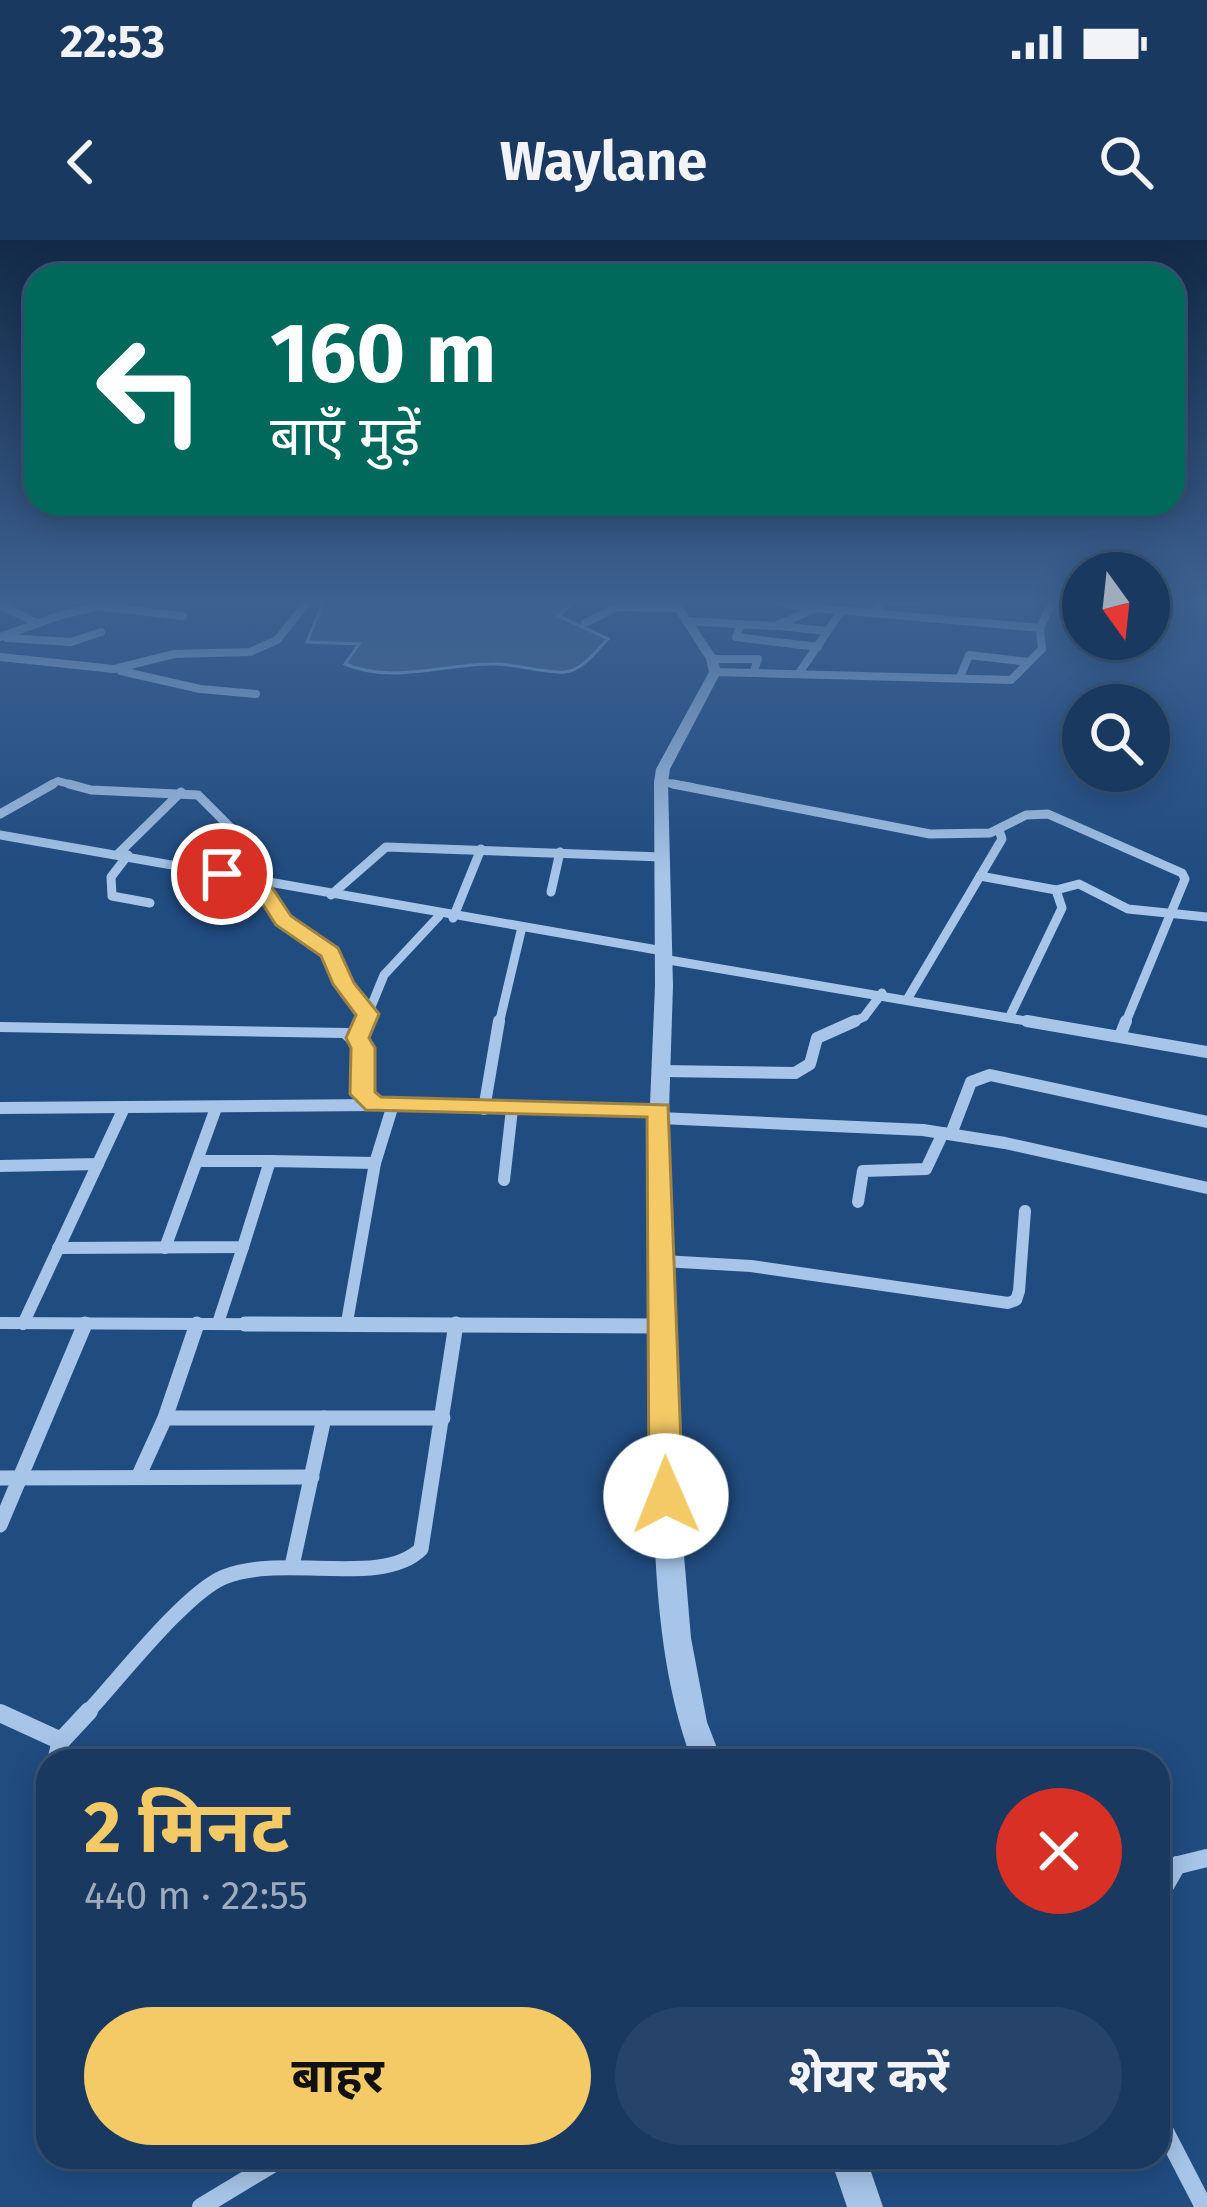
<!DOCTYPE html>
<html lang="hi">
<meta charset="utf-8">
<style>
:root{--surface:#193960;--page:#264469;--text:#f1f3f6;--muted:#9facbd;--line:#375375;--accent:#f4ca67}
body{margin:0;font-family:"Fira Sans","Noto Sans Devanagari",sans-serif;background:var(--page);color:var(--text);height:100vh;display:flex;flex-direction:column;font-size:45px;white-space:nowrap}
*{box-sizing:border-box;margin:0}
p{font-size:39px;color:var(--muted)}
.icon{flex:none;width:66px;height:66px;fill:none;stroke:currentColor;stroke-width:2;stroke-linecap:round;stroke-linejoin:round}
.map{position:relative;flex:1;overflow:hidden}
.sheet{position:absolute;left:36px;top:1509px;width:1134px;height:420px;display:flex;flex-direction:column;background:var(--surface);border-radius:36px;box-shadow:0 6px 30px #0003,0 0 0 3px var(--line)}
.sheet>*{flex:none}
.banner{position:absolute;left:24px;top:24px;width:1161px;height:252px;border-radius:36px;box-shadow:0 6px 30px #0003,0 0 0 3px var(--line);background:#00695c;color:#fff;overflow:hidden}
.needle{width:78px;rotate:165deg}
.controls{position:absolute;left:1062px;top:312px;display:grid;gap:24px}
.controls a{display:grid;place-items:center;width:108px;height:108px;border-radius:50%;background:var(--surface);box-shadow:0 6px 30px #0003,0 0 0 3px var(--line);font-size:60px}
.pin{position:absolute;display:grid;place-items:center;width:102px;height:102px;color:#fff;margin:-51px;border:6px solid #fff;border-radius:50%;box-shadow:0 3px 12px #0007}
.me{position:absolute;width:132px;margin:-66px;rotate:359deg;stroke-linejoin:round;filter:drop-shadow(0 0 9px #0008)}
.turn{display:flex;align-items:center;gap:42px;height:252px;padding:0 48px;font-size:54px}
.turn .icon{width:156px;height:156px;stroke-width:2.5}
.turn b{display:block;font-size:84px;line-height:102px}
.round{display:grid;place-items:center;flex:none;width:126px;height:126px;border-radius:63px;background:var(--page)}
.headline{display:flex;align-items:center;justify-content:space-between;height:204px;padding:0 48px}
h1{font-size:72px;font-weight:700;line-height:90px;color:var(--accent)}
.primary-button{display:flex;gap:24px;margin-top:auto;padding:24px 48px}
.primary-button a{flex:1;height:138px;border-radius:72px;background:var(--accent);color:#111;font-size:48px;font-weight:700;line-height:138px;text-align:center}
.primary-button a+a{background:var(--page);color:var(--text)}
.status{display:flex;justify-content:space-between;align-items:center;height:84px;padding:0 60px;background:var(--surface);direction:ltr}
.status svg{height:33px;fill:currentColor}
header{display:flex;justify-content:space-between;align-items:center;height:156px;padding:0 48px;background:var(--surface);font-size:54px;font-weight:700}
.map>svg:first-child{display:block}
</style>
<div class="status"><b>22:53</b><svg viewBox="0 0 49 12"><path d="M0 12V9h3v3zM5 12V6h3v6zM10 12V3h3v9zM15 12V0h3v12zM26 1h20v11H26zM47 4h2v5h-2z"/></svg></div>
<header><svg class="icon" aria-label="back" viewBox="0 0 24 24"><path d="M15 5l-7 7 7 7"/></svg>Waylane<svg class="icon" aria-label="search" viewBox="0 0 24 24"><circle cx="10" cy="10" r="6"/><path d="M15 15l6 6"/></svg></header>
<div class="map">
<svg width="1207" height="1967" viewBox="0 0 1207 1967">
<rect width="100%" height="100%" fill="#214c80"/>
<path fill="#45658b" stroke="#9ac0e9" stroke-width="3" d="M324,360H575L559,376L608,399C596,411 583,430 565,432C546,434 512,423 492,424C443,424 391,444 345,424L359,404L307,402Z"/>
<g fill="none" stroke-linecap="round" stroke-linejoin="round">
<g stroke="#a6c5e8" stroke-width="8">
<path d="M780,362L808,368"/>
<path d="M0,365L37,383"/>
<path d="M105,367L183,376"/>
<path d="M875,373L881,361L934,360"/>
<path d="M686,381L775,386L816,368L1040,388"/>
<path d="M585,383L617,367L679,368"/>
<path d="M741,385L736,397L818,407"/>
<path d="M780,386L826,391"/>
<path d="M0,397L61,375L126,360"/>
<path d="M7,398L71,402L101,392"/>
<path d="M0,417L114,429L174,414L250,412L277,400L309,360"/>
<path d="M712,419H758L754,431"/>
<path d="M121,431L200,449L256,454"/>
<path d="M715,432L1011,440L1042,409L1040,388L1053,360"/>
<path d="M799,433L842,370"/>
<path d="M960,437L969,415L1028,422"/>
<path d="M661,542L692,547"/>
<path d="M47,547L58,541L80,547"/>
</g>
<g stroke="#a6c5e8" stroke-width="9">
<path d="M69,544L91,550L198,555L253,610L241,638"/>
<path d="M673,544L930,594L990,593L1026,575L1048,574L1182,633L1185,639L1125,784"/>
<path d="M0,574L53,544"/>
<path d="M0,595L663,711"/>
<path d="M119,613L181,552"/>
<path d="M128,615L111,637L112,656L150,663"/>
<path d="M980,636L1056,650L1079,644L1128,669L1207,677"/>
<path d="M258,641L283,680L330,713L344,744L367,774"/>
<path d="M551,652L560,612"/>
<path d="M331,655L386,607L662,617"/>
<path d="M453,678L481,609"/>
<path d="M663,719L1044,784"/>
<path d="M908,758L1002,599L999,590"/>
<path d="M1010,776L1062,668L1056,650"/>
<path d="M364,784L384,735L439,676"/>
<path d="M499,784L521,691"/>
<path d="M848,784L864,777L882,753"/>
</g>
<g stroke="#a6c5e8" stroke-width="12">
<path d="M1027,781L1207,812"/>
<path d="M1120,796L1126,781"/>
<path d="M358,798L365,781"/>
<path d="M661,831L795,833L810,824L817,798L855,781"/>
<path d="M0,868L374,865"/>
<path d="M484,869L499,781"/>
<path d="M660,878L923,890L1005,903L1207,948"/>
<path d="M951,894L971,842L990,835L1207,882"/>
<path d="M197,921H270"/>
<path d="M0,926L98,924"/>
<path d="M504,940L512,869"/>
<path d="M858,962L863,931L926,929L943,893"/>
<path d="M58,1008L243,1007L270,921L375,923"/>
<path d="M165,1008L216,868"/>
<path d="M662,1021L751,1026L1008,1063L1016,1060L1019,1051L1025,971"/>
<path d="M347,1082L375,923L392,868"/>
<path d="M0,1083L662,1086"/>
<path d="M218,1083L243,1007"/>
<path d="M23,1084L124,868"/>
</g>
<g stroke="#a6c5e8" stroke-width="15">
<path d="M245,1084L662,1086"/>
<path d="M165,1178H443"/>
<path d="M139,1235L165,1178L197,1084"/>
<path d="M0,1238L312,1237"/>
<path d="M0,1285L85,1084"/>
<path d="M292,1326L324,1178"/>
<path d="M86,1474C118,1440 185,1353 224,1337C284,1313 382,1348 421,1309L456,1084"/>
</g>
<g stroke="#a6c5e8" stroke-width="18">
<path d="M0,1473L61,1501"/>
<path d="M56,1521L61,1501L89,1471"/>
<path d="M1158,1630L1207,1618"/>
<path d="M1158,1658L1177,1625"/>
<path d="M1158,1878L1204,1967"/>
<path d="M201,1967L284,1917"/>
</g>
<g fill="#a6c5e8" fill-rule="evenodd">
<path d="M668,360H678L718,419L721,432L670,529L668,542L673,746L669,870L679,1256L691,1398L707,1482L722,1521H692C651,1411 654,1284 652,1168C651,1071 650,973 649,876L367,869L354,853V809L342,798L0,792V782L347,788L353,789L372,808V852L379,859L650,864L655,746L654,542L656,529L709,432L706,419Z"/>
<path d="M830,1917H866L883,1967H847Z"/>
</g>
</g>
<linearGradient id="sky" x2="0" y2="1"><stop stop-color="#122a46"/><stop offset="0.57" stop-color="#3d6191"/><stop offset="1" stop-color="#3d6191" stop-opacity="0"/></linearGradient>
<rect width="1207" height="635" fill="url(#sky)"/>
<path fill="#f4ca67" stroke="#9f8343" stroke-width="3" d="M222,629L265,637L291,676L338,708L354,743L379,774L369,798L375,808V852L381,857L668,865L683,1256L678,1265H654L649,1256L647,877L366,870L350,854L351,808L346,798L356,775L333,744L321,716L276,685L251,646L215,639L212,634Z"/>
</svg>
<div class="controls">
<a><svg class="needle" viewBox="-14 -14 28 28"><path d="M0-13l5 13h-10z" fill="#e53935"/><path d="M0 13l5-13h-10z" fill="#9facbd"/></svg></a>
<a><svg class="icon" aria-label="search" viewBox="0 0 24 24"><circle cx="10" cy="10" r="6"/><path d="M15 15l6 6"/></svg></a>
</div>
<div class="pin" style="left:222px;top:634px;background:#d93025"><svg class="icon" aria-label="arrive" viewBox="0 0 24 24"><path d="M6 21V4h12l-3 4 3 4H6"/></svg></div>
<svg class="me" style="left:666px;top:1256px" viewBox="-20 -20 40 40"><circle r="19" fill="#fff"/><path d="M0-13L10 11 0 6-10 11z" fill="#f4ca67"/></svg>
<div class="banner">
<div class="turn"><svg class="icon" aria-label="left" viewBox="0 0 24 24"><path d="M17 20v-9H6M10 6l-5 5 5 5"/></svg><div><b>160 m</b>बाएँ मुड़ें</div></div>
</div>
<section class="sheet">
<div class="headline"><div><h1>2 मिनट</h1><p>440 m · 22:55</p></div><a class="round" style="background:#d93025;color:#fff"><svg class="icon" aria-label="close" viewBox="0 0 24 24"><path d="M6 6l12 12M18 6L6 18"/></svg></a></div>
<div class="primary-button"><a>बाहर</a><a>शेयर करें</a></div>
</section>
</div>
